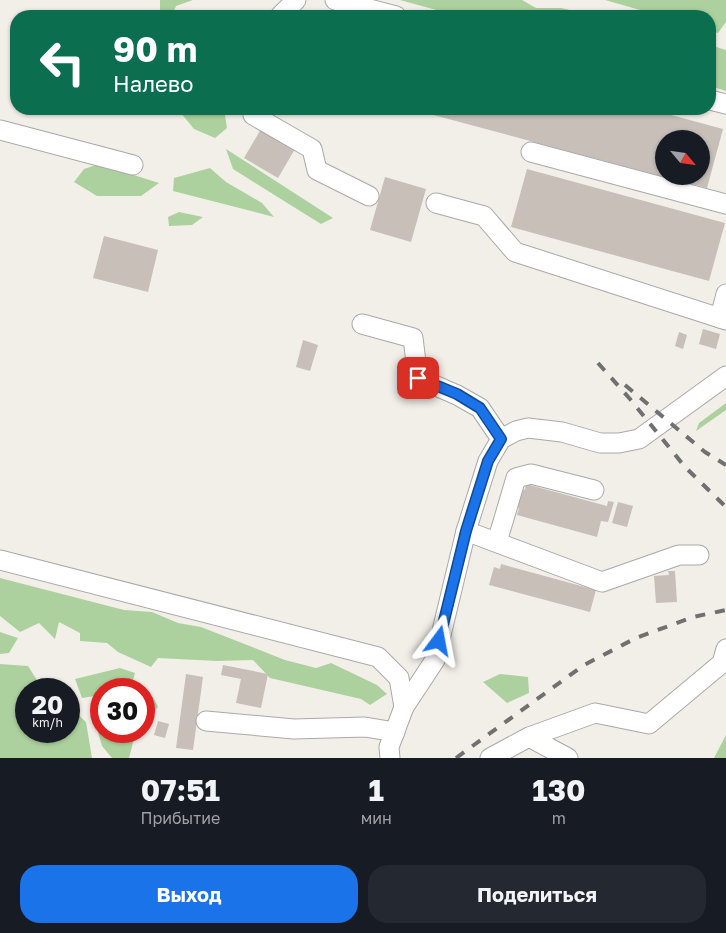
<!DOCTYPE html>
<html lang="ru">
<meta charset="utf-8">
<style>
:root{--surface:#171b24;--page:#242831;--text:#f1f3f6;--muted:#9ea1a6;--accent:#1a73e8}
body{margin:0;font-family:"Golos Text",sans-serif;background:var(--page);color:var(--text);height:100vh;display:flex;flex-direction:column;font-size:19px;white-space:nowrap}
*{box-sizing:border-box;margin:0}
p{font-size:16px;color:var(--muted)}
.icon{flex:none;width:28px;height:28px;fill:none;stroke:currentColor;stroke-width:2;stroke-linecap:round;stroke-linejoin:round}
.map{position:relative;height:758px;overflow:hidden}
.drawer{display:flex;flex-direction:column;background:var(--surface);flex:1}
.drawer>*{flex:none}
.hud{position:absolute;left:10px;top:10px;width:706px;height:105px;border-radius:20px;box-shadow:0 1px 4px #0004;background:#0b6e4f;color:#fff;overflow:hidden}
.needle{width:32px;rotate:119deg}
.controls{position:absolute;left:655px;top:130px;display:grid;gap:10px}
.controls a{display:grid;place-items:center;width:55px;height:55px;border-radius:50%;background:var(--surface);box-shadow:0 1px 4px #0004;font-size:25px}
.speed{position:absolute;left:15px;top:678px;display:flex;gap:10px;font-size:25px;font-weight:700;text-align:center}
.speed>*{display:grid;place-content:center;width:65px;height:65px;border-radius:50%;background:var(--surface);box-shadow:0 1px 4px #0004;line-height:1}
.speed small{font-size:12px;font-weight:400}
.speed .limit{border:8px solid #d22;background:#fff;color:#111}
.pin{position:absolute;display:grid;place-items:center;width:42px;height:42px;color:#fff;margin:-21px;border-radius:10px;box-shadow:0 2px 8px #0006}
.me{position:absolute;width:55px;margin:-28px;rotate:13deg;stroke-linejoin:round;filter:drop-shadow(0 0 4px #0008)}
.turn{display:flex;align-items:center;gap:18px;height:105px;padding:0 20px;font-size:22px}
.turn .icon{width:65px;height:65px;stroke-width:2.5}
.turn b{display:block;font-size:35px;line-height:42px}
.eta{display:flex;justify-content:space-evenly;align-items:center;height:85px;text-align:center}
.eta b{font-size:30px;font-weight:700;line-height:35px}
.cta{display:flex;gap:10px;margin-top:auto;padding:10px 20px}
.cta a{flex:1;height:58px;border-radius:20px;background:var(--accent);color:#fff;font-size:20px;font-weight:700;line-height:58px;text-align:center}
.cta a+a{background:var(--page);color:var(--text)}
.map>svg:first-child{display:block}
</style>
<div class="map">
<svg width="726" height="758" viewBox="0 0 726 758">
<rect width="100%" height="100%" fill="#f2efe9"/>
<g fill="#add19e">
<path d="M160,0H193L176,6L172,16H157L160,10Z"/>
<path d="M400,0H522L536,8H561L596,16H458Z"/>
<path d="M605,0H726V22L718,33L710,31V16H661Z"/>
<path d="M710,45L726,50V91L710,86Z"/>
<path d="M184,109H204L206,114L215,109H224L227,128L215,138L194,129L181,113Z"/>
<path d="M226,149L333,218L321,224L233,169Z"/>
<path d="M99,164L159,183L141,196H97L74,182L84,169Z"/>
<path d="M210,168L226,182L262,203L274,217L173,191L174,178Z"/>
<path d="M179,212L203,217L192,225L169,226L168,217Z"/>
<path d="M726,403V410L696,431L699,423Z"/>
<path d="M0,578L124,610L152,612L178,623L201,627L285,660L316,668L331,663L377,685L387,694L370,705L361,699L270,678L253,660L217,661L158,658L151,667L118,652L107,643L80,641V633L59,622L55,639L39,623L20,632L0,616Z"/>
<path d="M0,632L18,638L9,653L0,654Z"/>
<path d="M0,664L28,666L42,688L26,689V731H69V708H71L86,722L92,758H0Z"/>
<path d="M120,668L135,673L131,688L132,689H101V695L82,698L75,679Z"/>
<path d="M500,674L528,677L529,693L507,703L483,682Z"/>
<path d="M144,693L153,697L158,707L146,720H144Z"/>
<path d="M101,711V731H136L129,758H112L102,746L94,718Z"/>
<path d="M726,735V758H714Z"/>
</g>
<g fill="#c7bfb8">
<path d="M411,109H649L723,129L707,188L665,177L701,176V139H664V177Z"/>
<path d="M261,129L295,149L278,178L244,158Z"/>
<path d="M527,169L725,223L709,281L511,227Z"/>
<path d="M385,177L426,189L411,242L370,230Z"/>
<path d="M104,236L158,250L148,292L93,278Z"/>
<path d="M703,329L720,334L716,349L699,344Z"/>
<path d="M679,332L687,335L683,349L675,346Z"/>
<path d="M303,340L318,345L310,371L296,367Z"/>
<path d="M526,484L607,506L608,501L614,502L608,522L601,521L597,537L517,515L519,508L513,507L518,488L525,490Z"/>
<path d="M618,502L633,506L627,527L612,523Z"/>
<path d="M501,564L596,590L590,612L489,585L494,567L500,569Z"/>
<path d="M668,571H675L677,602L656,603L654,576L669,575Z"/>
<path d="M223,665L268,674L261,708L236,703L241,679L221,675Z"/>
<path d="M186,674L203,677L193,750L176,748Z"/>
<path d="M158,721L169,724L165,738L154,735Z"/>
</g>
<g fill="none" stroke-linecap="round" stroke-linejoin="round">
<g stroke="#a9a9a9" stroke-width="21">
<g id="minor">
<path d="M335,0L396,16"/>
<path d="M280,16L296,0"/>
<path d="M710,100L726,104"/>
<path d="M255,109L253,115L312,149L317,170L369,196"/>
<path d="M0,130L133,165"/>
<path d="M531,152L726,204"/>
<path d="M436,203L484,216L515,252L726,320"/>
<path d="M720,318L726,294"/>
<path d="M362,324L413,338L418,378L457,395L480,408L501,439"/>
<path d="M466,531L602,582L679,555H699"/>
<path d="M497,542L516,478L531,474L594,490"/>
<path d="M0,560L378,657L399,678L404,707"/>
<path d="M206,721L294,729L365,727L395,732"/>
<path d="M529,737L568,758"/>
<path d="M390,758L389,747L404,707L435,660L466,531L488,461L501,439L516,431L528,428L562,432L600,443H619L639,439L726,376"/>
<path d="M490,758L529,737L595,713L649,724L722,663L726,649"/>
</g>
</g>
<use href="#minor" stroke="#fff" stroke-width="19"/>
<g stroke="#707070" stroke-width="4" stroke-dasharray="10 10" stroke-linecap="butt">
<path d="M598,363L630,399L685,467L726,507"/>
<path d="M625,385L705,452L726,465"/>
<path d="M456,758L584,665L636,638L693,617L726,610"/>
</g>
</g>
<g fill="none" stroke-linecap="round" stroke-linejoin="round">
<g stroke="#114b97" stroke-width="12">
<path id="route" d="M418,378L457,394L480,408L501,439L488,461L466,531L439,641"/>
</g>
<use href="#route" stroke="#1a73e8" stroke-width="9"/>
</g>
</svg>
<div class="controls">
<a><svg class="needle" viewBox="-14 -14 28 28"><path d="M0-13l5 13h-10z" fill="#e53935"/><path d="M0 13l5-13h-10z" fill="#9ea1a6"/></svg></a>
</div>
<div class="speed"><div>20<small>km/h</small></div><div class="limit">30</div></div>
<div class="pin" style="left:418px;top:378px;background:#d93025"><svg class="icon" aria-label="arrive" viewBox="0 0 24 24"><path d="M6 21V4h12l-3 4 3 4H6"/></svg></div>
<svg class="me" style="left:439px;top:641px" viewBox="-20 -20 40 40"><path d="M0-17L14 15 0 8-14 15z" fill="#1a73e8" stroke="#fff" stroke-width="4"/></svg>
<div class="hud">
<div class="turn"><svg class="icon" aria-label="left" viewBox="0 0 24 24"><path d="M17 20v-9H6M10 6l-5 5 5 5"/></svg><div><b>90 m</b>Налево</div></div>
</div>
</div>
<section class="drawer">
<div class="eta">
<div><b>07:51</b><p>Прибытие</p></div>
<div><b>1</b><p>мин</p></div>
<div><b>130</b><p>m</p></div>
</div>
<div class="cta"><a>Выход</a><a>Поделиться</a></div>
</section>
